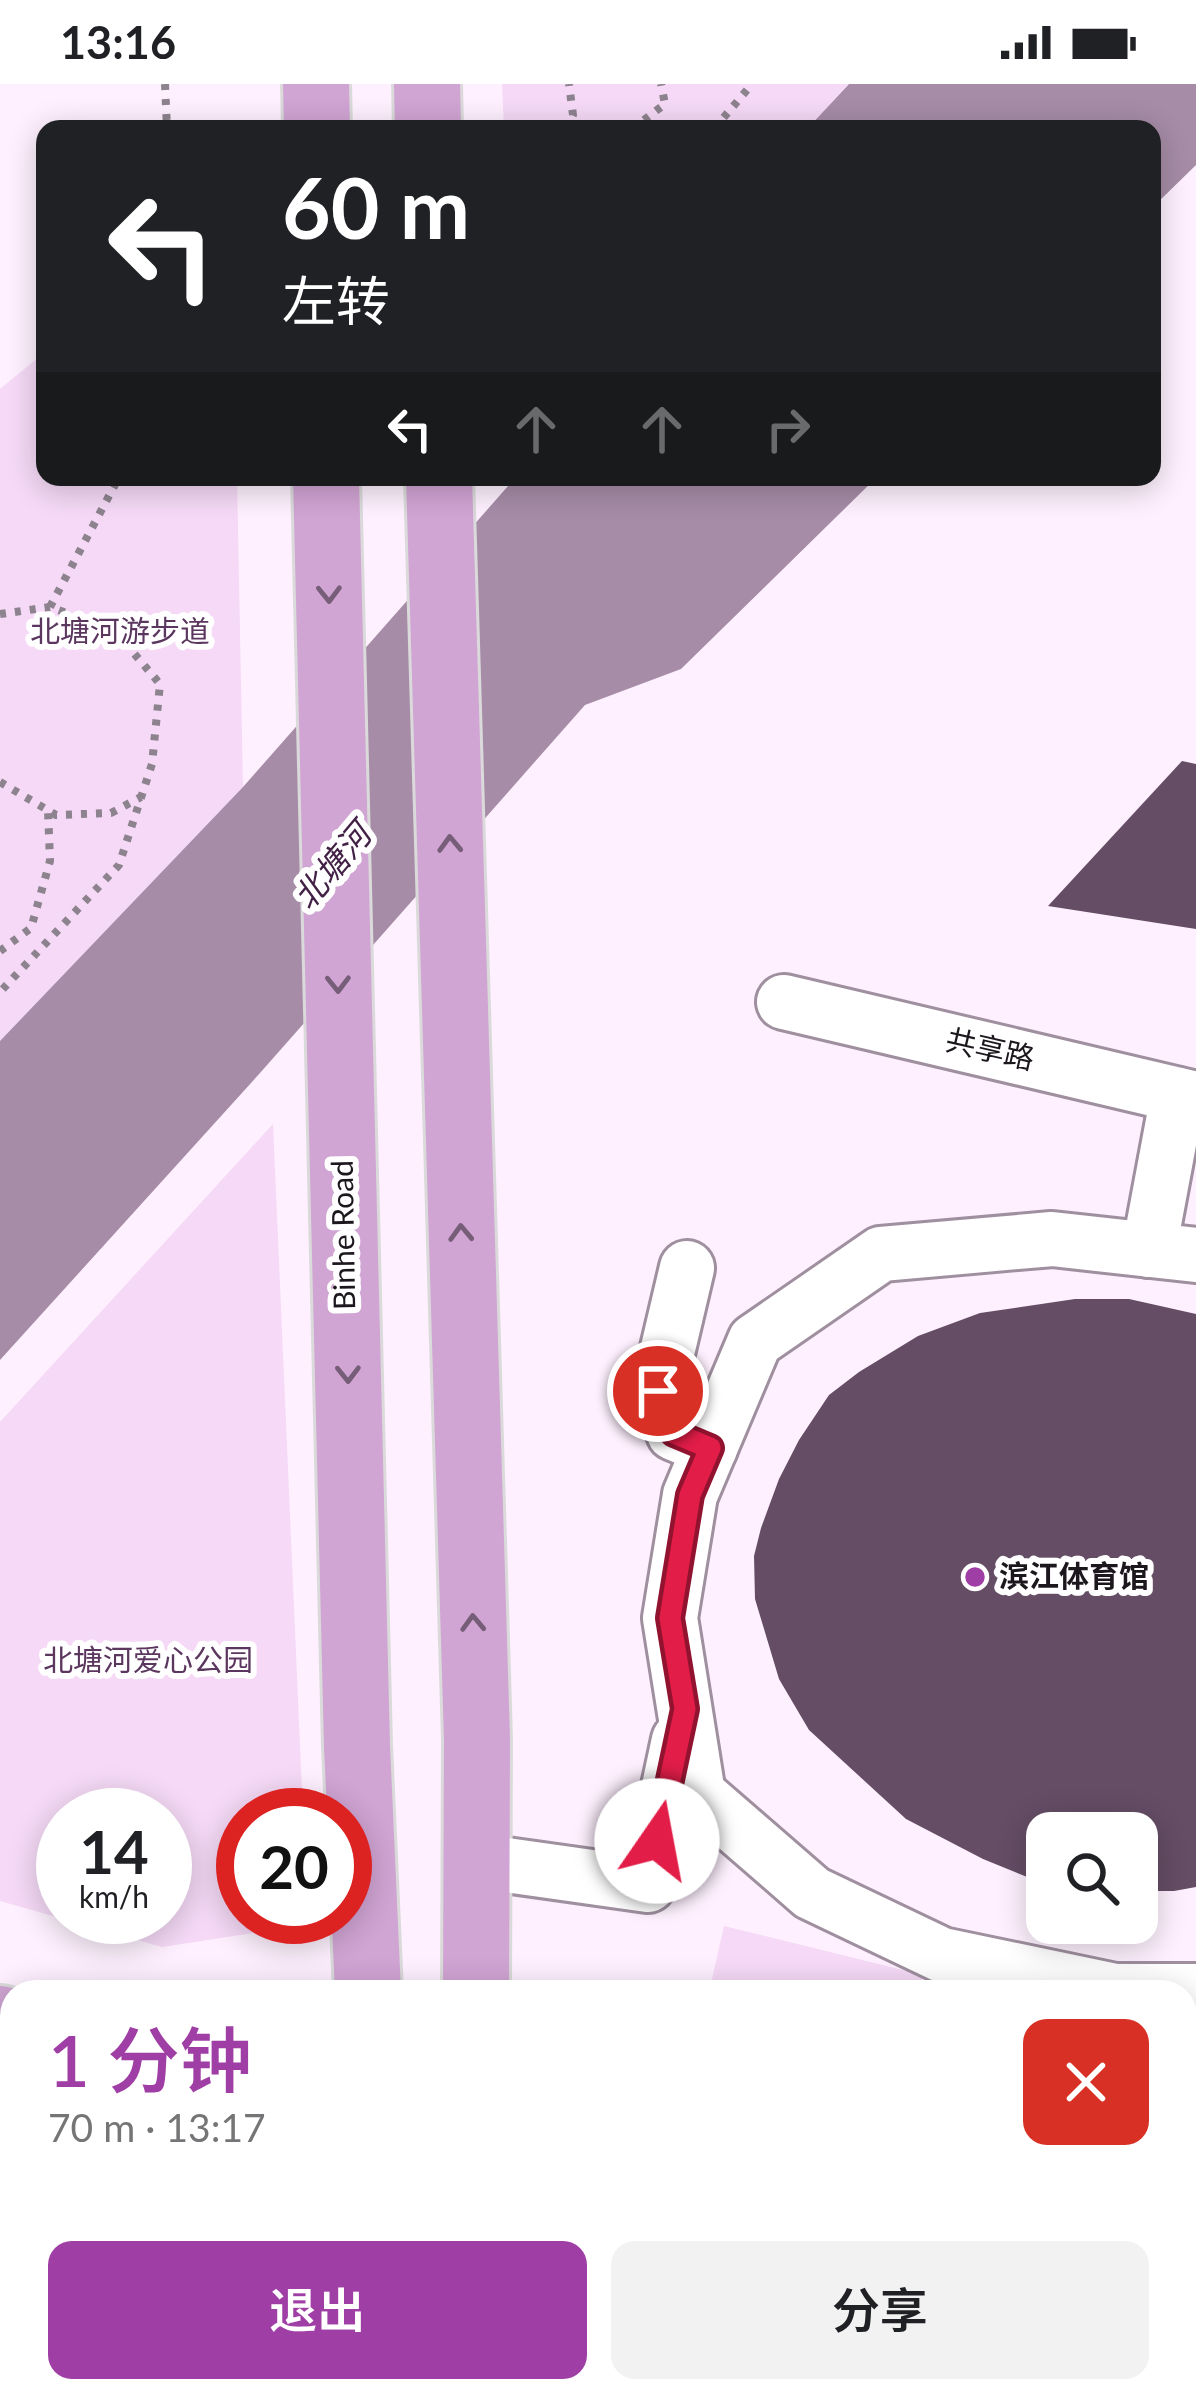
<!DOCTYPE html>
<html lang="zh">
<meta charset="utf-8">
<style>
:root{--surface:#fff;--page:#f2f2f2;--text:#202124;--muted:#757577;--accent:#9f3ea5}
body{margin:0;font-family:Lato,"Noto Sans SC",sans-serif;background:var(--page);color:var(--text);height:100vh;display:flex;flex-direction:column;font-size:45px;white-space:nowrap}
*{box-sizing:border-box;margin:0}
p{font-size:39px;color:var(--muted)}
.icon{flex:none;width:66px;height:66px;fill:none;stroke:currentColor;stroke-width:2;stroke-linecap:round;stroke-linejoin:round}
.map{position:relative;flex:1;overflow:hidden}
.details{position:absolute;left:0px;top:1896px;width:1197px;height:423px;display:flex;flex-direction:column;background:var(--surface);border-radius:36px 36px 0 0;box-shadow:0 6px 30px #0003}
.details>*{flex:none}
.guide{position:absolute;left:36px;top:36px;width:1125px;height:366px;border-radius:24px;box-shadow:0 6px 30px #0003;background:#202124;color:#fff;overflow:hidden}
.controls{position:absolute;left:1026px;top:1728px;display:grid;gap:24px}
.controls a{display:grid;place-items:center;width:132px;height:132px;border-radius:24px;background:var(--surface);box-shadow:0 6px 30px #0003;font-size:60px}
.speed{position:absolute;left:36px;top:1704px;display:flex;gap:24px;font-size:60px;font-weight:700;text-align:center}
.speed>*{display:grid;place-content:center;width:156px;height:156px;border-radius:50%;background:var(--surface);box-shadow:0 6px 30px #0003;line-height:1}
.speed small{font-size:30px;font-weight:400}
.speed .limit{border:18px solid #d22;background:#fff;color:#111}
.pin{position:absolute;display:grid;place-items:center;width:102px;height:102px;color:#fff;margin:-51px;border:6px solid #fff;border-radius:50%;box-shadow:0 3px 12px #0007}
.me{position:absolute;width:132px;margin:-66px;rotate:12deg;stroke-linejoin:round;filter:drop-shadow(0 0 9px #0008)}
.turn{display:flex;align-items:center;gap:42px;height:252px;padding:0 48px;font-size:54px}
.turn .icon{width:156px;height:156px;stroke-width:2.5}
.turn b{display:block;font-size:84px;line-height:102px}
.lanes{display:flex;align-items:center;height:114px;padding:0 48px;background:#0003;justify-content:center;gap:60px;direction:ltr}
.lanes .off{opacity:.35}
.round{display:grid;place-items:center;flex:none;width:126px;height:126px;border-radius:24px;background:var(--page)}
.head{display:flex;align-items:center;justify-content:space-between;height:204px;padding:0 48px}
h1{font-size:72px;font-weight:600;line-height:90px;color:var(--accent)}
.cta{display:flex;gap:24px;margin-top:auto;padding:24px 48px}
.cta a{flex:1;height:138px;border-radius:24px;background:var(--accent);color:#fff;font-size:48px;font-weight:600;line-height:138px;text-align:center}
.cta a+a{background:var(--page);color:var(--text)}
.status{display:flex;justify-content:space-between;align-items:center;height:84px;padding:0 60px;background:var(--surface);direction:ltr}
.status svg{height:33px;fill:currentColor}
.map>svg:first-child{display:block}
</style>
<div class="status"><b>13:16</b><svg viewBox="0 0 49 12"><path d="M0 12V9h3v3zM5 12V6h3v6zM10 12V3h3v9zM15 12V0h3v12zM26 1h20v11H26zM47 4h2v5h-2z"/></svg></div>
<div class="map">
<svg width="1196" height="2318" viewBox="0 0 1196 2318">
<rect width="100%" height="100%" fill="#fef0fe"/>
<g fill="#f5d9f6" fill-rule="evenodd">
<path d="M502,0H848L807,45H504Z"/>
<path d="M45,268V393H237L243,703L0,957V305Z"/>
<path d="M273,1040L303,1731H243V1833H265L253,1849L162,1863L0,1817V1338ZM165,1731V1833H63V1731Z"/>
<path d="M724,1842L923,1891L919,1908H709Z"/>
</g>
<g fill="#a68ca7">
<path d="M849,0H1196V81L1152,124V45H807Z"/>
<path d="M516,393H877L681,585L585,621L260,989L0,1276V957L243,703Z"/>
</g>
<g fill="#644d65">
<path d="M1182,677L1196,680V845L1048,822Z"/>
<path d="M1075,1215H1129L1196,1230V1803L1174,1807H1137V1749H1047V1801L983,1775L906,1735L809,1646L779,1595L755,1515L754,1472L761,1444L779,1395L799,1356L829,1311L859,1288L918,1252L980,1229Z"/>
<path d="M12,2157V2307H31L30,2318H0V2159Z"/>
<path d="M171,2307H264L263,2318H171Z"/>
</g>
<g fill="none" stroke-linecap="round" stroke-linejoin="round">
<g stroke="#9f8f9f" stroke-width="60">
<g id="minor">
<path d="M784,918L1196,1015"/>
<path d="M1149,1166L1178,1011"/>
<path d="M1196,1171L1052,1155L881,1170L755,1257L690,1411L670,1534L698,1710L812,1809L942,1871L1115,1907H1196"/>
<path d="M687,1184L658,1307L674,1349L710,1364"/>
<path d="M477,1777L648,1801L679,1656"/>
</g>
</g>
<g stroke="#dbdadb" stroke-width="72">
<g id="major">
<path d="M316,0L317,45"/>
<path d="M427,0L428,45"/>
<path d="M326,393L357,1662L368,1908"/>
<path d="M439,393L477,1656L476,1908"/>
<path d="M0,1935L12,1938"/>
<path d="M0,2023L12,2026"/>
<path d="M1185,2243L1196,2246"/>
<path d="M395,2307V2318"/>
<path d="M476,2307V2318"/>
<path d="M1046,2307L1086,2318"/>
</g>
</g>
<g stroke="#8d838e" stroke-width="8" stroke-dasharray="6 9" stroke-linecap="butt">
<path d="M165,0L167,45"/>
<path d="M566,45L573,31L569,0"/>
<path d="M632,45L665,20L661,0"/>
<path d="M714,45L752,0"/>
<path d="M50,523L119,393"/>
<path d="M0,530L50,523L115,547L160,600L152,680L119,781L0,908"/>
<path d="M0,698L56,731L111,729L141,713"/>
<path d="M0,867L31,844L50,777L48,726"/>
</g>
<use href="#minor" stroke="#fff" stroke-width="54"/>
<use href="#major" stroke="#d0a4d3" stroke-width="66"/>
</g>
<defs><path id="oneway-chevron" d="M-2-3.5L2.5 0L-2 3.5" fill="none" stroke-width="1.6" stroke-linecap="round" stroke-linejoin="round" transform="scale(3)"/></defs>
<g stroke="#765d78">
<use href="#oneway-chevron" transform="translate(329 510) rotate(89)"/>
<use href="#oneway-chevron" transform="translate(450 760) rotate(-92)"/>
<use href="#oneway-chevron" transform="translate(338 900) rotate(89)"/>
<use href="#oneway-chevron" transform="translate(461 1149) rotate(-92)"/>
<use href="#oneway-chevron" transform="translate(348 1290) rotate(89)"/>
<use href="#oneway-chevron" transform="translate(473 1539) rotate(-92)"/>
</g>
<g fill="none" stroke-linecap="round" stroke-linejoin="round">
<g stroke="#92132f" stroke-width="30">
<path id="route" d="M657,1757L685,1625L670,1534L690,1411L710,1364L674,1349L658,1307"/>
</g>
<use href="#route" stroke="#e11d48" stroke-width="21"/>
</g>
<circle fill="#9f3ea5" stroke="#fff" stroke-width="4.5" cx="975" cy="1493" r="12"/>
<g text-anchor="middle" stroke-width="12" stroke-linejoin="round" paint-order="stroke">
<g font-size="30" fill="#5b365e" stroke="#fff">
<text x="120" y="558">北塘河游步道</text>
<text x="148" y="1587">北塘河爱心公园</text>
</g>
<g font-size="30" fill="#1c161d" stroke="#fff">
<text transform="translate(990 966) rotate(13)" y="10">共享路</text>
<text transform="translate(344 1151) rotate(-91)" y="10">Binhe Road</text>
</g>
<g font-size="30" font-weight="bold" fill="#1c161d" stroke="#fff" text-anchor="start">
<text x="999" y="1503">滨江体育馆</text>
</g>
<g font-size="33" font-style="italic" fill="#432046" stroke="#fff">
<text transform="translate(332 782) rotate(-50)" y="12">北塘河</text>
</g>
</g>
</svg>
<div class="controls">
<a><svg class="icon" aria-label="search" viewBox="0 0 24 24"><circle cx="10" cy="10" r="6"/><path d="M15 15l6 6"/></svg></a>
</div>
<div class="speed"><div>14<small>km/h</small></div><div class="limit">20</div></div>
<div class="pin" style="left:658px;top:1307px;background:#d93025"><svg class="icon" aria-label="arrive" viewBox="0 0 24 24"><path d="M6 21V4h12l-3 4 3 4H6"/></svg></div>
<svg class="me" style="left:657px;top:1757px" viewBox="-20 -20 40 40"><circle r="19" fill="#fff"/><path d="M0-13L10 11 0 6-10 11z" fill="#e11d48"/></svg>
<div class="guide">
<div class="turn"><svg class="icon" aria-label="left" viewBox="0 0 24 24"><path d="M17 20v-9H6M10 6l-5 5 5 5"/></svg><div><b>60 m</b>左转</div></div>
<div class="lanes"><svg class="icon" aria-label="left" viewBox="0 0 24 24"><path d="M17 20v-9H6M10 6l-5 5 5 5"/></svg><svg class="icon off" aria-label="ahead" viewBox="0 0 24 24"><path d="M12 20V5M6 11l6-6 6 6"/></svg><svg class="icon off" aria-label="ahead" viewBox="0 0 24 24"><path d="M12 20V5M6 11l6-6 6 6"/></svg><svg class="icon off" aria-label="right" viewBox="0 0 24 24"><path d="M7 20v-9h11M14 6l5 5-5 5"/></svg></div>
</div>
<section class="details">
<div class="head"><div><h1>1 分钟</h1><p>70 m · 13:17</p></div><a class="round" style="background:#d93025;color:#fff"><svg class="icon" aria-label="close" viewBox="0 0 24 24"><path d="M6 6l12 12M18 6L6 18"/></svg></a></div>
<div class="cta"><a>退出</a><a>分享</a></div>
</section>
</div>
